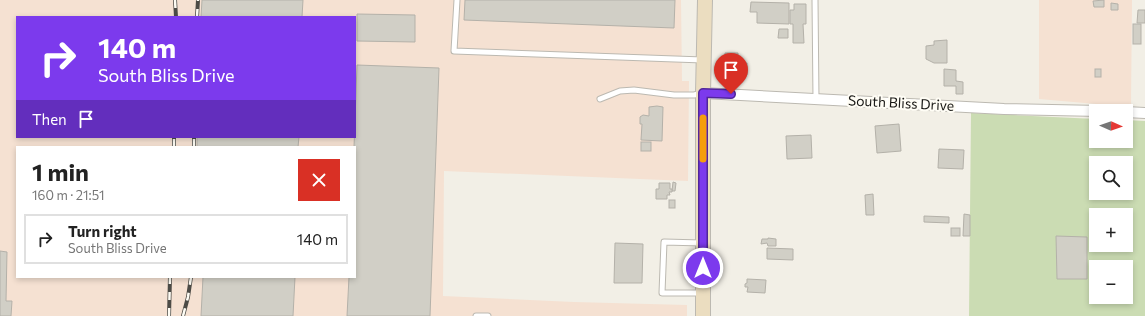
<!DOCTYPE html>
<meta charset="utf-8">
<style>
:root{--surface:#fff;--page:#f6f6f6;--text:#222;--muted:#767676;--line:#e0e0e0}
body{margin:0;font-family:Commissioner,sans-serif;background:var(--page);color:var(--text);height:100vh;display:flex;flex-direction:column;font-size:15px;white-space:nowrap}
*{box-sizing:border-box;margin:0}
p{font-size:13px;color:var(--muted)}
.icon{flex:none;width:22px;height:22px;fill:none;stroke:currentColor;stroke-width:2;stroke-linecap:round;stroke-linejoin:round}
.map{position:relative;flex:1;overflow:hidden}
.details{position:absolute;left:16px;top:146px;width:340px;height:132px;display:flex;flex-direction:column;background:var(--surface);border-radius:0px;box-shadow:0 2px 6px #0003}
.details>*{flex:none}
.guide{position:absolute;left:16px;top:16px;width:340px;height:122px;border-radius:0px;box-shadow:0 2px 6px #0003;background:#7c3aed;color:#fff;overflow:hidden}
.needle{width:26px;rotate:92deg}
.tools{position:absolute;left:1089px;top:104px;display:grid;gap:8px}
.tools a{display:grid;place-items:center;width:44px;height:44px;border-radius:0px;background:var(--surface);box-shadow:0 2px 6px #0003;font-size:20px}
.pin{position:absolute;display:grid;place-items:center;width:34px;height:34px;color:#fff;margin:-41px -17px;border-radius:50% 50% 50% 0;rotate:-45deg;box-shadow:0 0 4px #0007}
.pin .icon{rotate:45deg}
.me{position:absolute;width:44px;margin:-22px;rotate:0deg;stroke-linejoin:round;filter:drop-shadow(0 0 3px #0008)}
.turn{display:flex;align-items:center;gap:14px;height:84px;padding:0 16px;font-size:18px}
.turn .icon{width:52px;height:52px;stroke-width:2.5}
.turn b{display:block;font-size:28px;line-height:34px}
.then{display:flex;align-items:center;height:38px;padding:0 16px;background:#0003;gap:8px;font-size:15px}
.round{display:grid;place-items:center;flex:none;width:42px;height:42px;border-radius:0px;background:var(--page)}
.overview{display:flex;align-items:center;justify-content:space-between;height:68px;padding:0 16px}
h1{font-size:24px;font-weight:700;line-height:30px}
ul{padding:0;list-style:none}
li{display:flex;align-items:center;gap:12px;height:50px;margin:0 8px 6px;padding:0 8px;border:2px solid var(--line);border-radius:0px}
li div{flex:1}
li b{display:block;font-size:15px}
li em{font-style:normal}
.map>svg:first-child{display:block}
</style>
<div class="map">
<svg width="1145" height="316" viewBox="0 0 1145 316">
<rect width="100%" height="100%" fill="#f2efe6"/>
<g fill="#f5e1d2" fill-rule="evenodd">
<path d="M0,0H681L682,81H689L688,181L444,171L443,296L574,302L687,305V316H0ZM17,17H355V137H17ZM17,147H355V277H17Z"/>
<path d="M1039,0H1132L1131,107L1039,99Z"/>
</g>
<path fill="#cbdcb3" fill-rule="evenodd" d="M971,113L1096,119V141H1126V120L1145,121V316H969ZM1096,163H1126V193H1096ZM1096,215H1126V245H1096ZM1096,267H1126V297H1096Z"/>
<g fill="#d1cfc6" stroke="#b4b1a9">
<path d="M202,0H303L302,17H201Z"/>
<path d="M465,0H675L674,28L464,20Z"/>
<path d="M1104,0V7H1094L1093,1Z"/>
<path d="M751,2L789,3V24L757,23V12H750Z"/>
<path d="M1111,3L1118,4V10H1111Z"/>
<path d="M794,4H806V24H803L804,43H793V24H790V10H794Z"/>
<path d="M1138,10H1145V23H1137Z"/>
<path d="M357,14L415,15V42L357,41Z"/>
<rect x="1133" y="24" width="8" height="20"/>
<path d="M779,29H788V38H778Z"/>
<path d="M947,40V63H934L926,59V46L934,45V41Z"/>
<path d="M725,53H738V63H747V75L736,76V65H725Z"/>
<path d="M357,65L439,68L430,316H347L349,277H355V147H354Z"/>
<path d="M944,69L956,70V81L963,82V94H956V86H944Z"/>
<rect x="1095" y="69" width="6" height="8"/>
<path d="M657,106L663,107L662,141L641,140L642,124H640V117L643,115L649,116V107Z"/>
<path d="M899,124L901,151L877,153L875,126Z"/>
<path d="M811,135L812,158L787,159L786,136Z"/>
<path d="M197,137H299L298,147H197Z"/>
<rect x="641" y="142" width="10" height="9"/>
<path d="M939,149L964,150L963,169L938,168Z"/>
<path d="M673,182L676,183L675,191H672Z"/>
<path d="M659,183H670V189H672V192H669L670,195H667V199H656V189H659Z"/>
<path d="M873,194L874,215H866L865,195Z"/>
<rect x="669" y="200" width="6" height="8"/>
<path d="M964,214L970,215V236H963Z"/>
<path d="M924,216L949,217V223L924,222Z"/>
<rect x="951" y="228" width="9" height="8"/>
<path d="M1056,236L1087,237V279H1057Z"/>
<path d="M768,238L776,239V246H768L767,243L761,244L762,239H768Z"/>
<path d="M615,243L643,244L642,283H614Z"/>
<path d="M767,248L793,249V260L767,259Z"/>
<path d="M0,251L7,252L6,301H12L11,316H0Z"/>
<path d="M203,277H295L293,316H201Z"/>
<path d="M747,279L766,280L765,293L747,292L748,287H745V284L747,283Z"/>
</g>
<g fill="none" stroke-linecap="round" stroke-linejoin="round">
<g stroke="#bcb9b1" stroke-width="7">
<g id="lane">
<path d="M457,0L454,51L703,60"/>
<path d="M815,0L816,99"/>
<path d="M600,99L620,91L634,90L674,95H694L702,93"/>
<path d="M702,243L664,242L662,293H703"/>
<path d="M476,316H488"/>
</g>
</g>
<g stroke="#bcb9b1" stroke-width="12">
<g id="street">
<path d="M703,93L1004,109L1100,111"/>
<path d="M1126,112L1145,113"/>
</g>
</g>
<g stroke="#bcb9b1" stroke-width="16">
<path id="secondary" d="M703,316V93L705,0"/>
</g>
<use href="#lane" stroke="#fff" stroke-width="5"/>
<use href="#street" stroke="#fff" stroke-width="10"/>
<use href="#secondary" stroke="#ebddc0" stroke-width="14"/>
<g stroke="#4c4b46" stroke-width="4">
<g id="rail">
<path d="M175,0L176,17"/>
<path d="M197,17L198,0"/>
<path d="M174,147V137"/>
<path d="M194,147V137"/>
<path d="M169,316L170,277"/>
<path d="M183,316L188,297L191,277"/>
</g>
</g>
<use href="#rail" stroke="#fffdf5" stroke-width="2.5" stroke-dasharray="8" stroke-linecap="butt"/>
</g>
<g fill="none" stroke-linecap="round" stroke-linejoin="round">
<g stroke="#51269a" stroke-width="10">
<path id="route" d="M703,268V93L731,94"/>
</g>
<use href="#route" stroke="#7c3aed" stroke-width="7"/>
<path stroke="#f59e0b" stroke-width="7" d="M703,118V159"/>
</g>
<g text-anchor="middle" stroke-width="4" stroke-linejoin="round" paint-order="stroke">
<g font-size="14" fill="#191815" stroke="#fffdf5">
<text transform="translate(901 103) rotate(3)" y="5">South Bliss Drive</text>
</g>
</g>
</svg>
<div class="tools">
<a><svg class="needle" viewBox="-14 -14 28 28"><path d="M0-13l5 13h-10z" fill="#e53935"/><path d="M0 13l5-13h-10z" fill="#767676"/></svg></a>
<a><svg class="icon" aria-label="search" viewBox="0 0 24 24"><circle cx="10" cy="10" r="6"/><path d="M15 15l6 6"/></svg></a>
<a>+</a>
<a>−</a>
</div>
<div class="pin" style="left:731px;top:94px;background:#d93025"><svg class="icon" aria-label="arrive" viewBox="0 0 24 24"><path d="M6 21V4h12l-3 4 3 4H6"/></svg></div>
<svg class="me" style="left:703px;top:268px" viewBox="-20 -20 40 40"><circle r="17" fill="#7c3aed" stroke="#fff" stroke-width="3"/><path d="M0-11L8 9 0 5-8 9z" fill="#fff"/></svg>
<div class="guide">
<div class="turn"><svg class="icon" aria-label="right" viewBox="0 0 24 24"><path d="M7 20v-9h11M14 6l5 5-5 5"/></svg><div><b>140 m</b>South Bliss Drive</div></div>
<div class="then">Then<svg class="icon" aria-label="arrive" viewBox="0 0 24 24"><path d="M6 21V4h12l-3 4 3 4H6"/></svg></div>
</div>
<section class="details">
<div class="overview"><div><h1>1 min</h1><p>160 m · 21:51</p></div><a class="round" style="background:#d93025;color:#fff"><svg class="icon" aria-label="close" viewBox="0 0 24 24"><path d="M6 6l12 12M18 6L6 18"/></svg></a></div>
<ul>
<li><svg class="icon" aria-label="right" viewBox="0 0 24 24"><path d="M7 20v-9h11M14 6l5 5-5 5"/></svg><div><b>Turn right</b><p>South Bliss Drive</p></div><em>140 m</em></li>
</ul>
</section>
</div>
